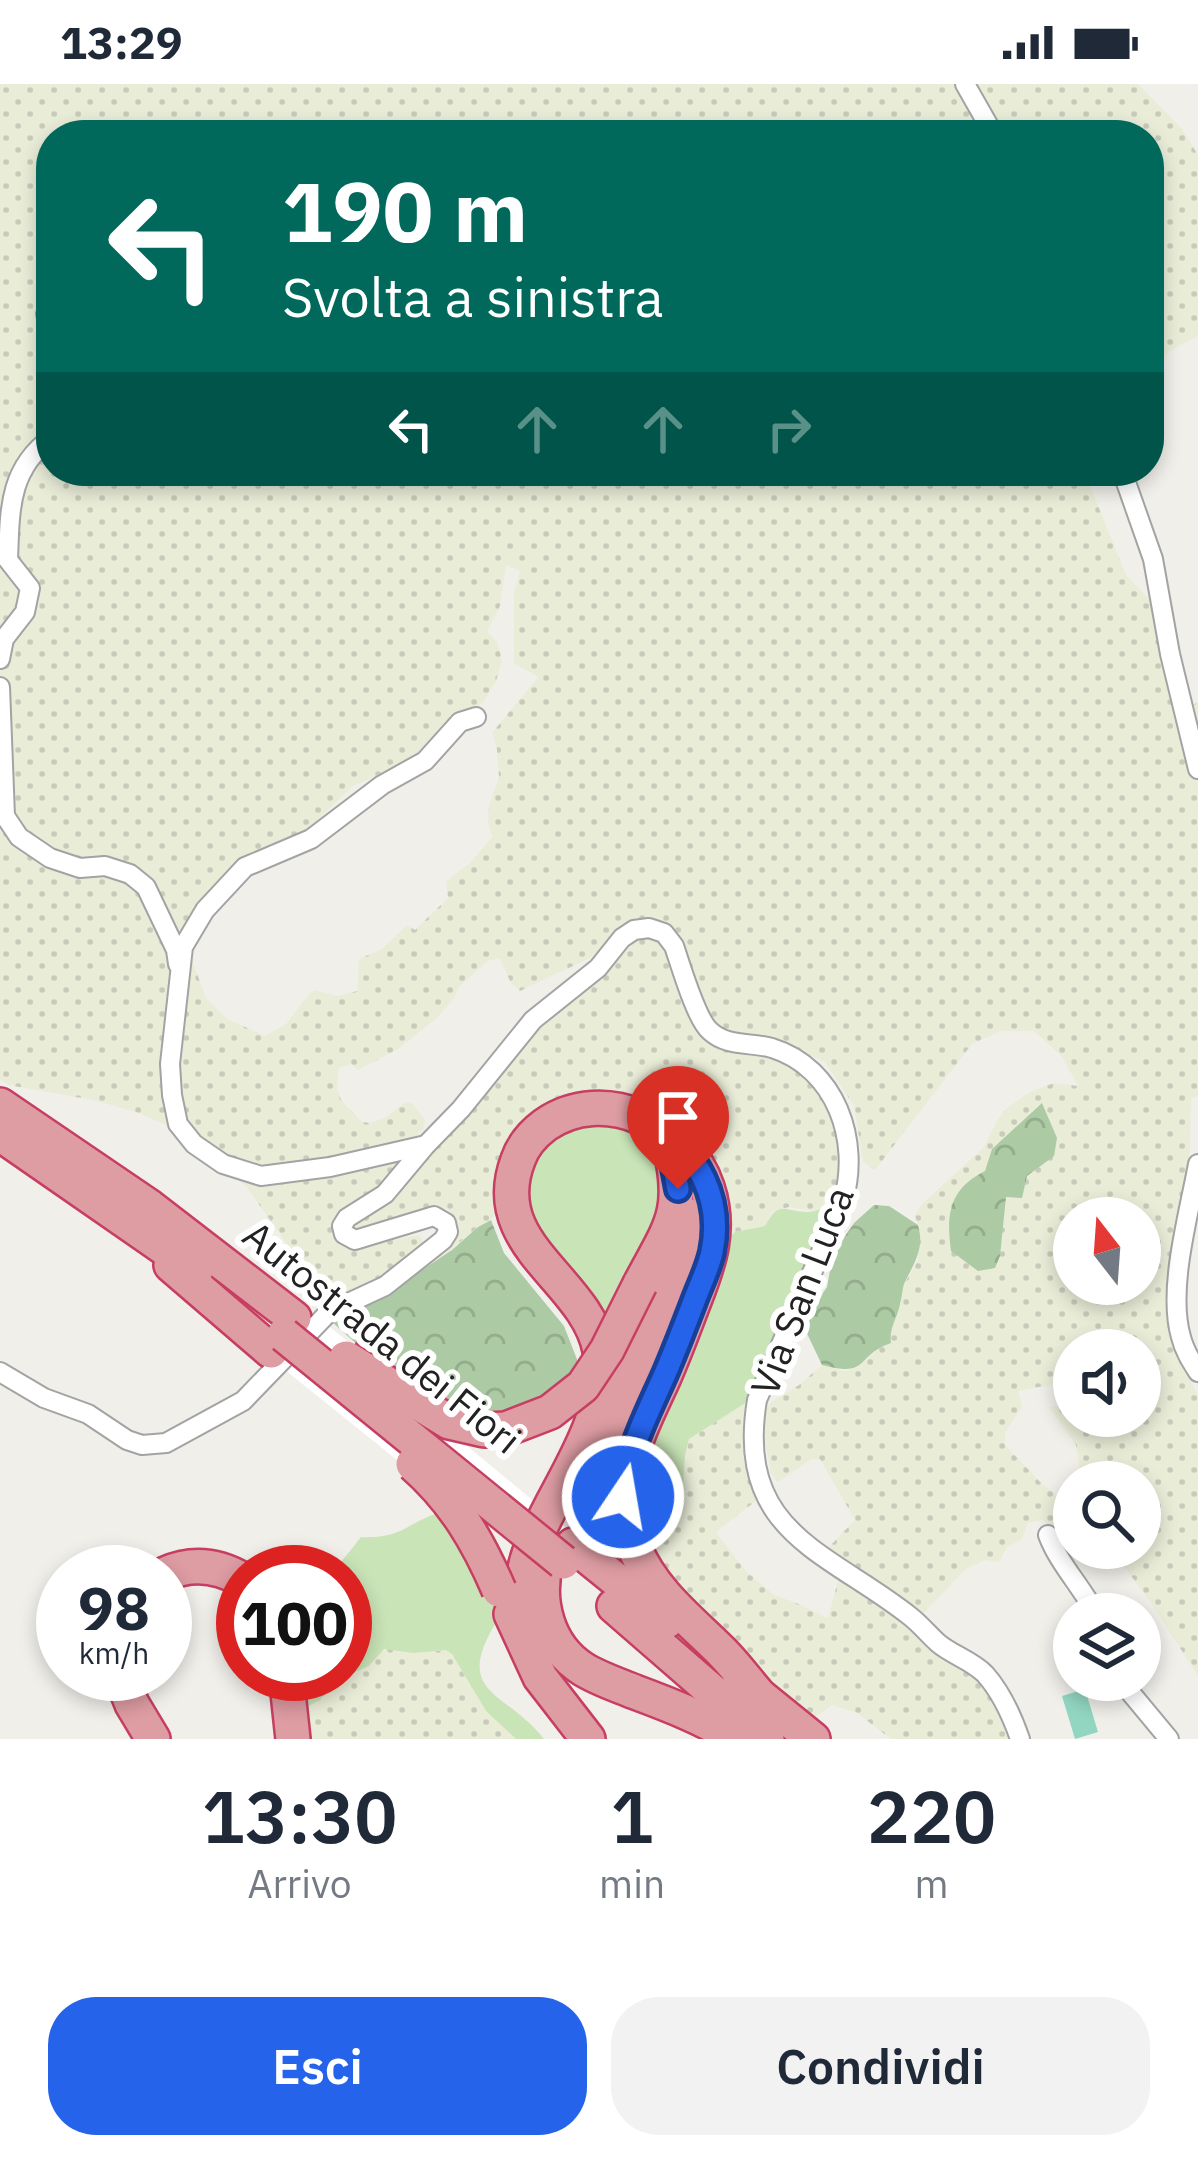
<!DOCTYPE html>
<html lang="it">
<style>
:root{--surface:#fff;--page:#f2f2f3;--text:#1f2937;--muted:#747a83;--accent:#2563eb}
body{margin:0;font-family:"IBM Plex Sans",sans-serif;background:var(--page);color:var(--text);height:100vh;display:flex;flex-direction:column;font-size:45px;white-space:nowrap}
*{box-sizing:border-box;margin:0}
p{font-size:39px;color:var(--muted)}
.icon{flex:none;width:66px;height:66px;fill:none;stroke:currentColor;stroke-width:2;stroke-linecap:round;stroke-linejoin:round}
.map{position:relative;height:1655px;overflow:hidden}
.side{display:flex;flex-direction:column;background:var(--surface);flex:1}
.side>*{flex:none}
.hud{position:absolute;left:36px;top:36px;width:1128px;height:366px;border-radius:48px;box-shadow:0 6px 18px #0003;background:#00695c;color:#fff;overflow:hidden}
.needle{width:78px;rotate:343deg}
.controls{position:absolute;left:1053px;top:1113px;display:grid;gap:24px}
.controls a{display:grid;place-items:center;width:108px;height:108px;border-radius:50%;background:var(--surface);box-shadow:0 6px 18px #0003;font-size:60px}
.speed{position:absolute;left:36px;top:1461px;display:flex;gap:24px;font-size:60px;font-weight:700;text-align:center}
.speed>*{display:grid;place-content:center;width:156px;height:156px;border-radius:50%;background:var(--surface);box-shadow:0 6px 18px #0003;line-height:1}
.speed small{font-size:30px;font-weight:400}
.speed .limit{border:18px solid #d22;background:#fff;color:#111}
.pin{position:absolute;display:grid;place-items:center;width:102px;height:102px;color:#fff;margin:-123px -51px;border-radius:50% 50% 50% 0;rotate:-45deg;box-shadow:0 0 12px #0007}
.pin .icon{rotate:45deg}
.me{position:absolute;width:132px;margin:-66px;rotate:12deg;stroke-linejoin:round;filter:drop-shadow(0 0 9px #0008)}
.turn{display:flex;align-items:center;gap:42px;height:252px;padding:0 48px;font-size:54px}
.turn .icon{width:156px;height:156px;stroke-width:2.5}
.turn b{display:block;font-size:84px;line-height:102px}
.lanes{display:flex;align-items:center;height:114px;padding:0 48px;background:#0003;justify-content:center;gap:60px;direction:ltr}
.lanes .off{opacity:.35}
.eta{display:flex;justify-content:space-evenly;align-items:center;height:204px;text-align:center}
.eta b{font-size:72px;font-weight:600;line-height:84px}
.primary-button{display:flex;gap:24px;margin-top:auto;padding:24px 48px}
.primary-button a{flex:1;height:138px;border-radius:48px;background:var(--accent);color:#fff;font-size:48px;font-weight:600;line-height:138px;text-align:center}
.primary-button a+a{background:var(--page);color:var(--text)}
.status{display:flex;justify-content:space-between;align-items:center;height:84px;padding:0 60px;background:var(--surface);direction:ltr}
.status svg{height:33px;fill:currentColor}
.map>svg:first-child{display:block}
</style>
<div class="status"><b>13:29</b><svg viewBox="0 0 49 12"><path d="M0 12V9h3v3zM5 12V6h3v6zM10 12V3h3v9zM15 12V0h3v12zM26 1h20v11H26zM47 4h2v5h-2z"/></svg></div>
<div class="map">
<svg width="1198" height="1655" viewBox="0 0 1198 1655">
<defs>
<pattern id="farmland-dots" width="8" height="8" patternUnits="userSpaceOnUse" patternTransform="scale(3)"><rect width="8" height="8" fill="#e9edd8"/><path d="M2 2h.1M6 6h.1" fill="none" stroke="#c8cbb9" stroke-width="1.8" stroke-linecap="round"/></pattern>
<pattern id="forest-crowns" width="20" height="18" patternUnits="userSpaceOnUse" patternTransform="scale(3)"><rect width="20" height="18" fill="#accba4"/><path d="M2 6a3 3 0 1 1 6 0M12 15a3 3 0 1 1 6 0" fill="none" stroke="#94ae8d"/></pattern>
</defs>
<rect width="100%" height="100%" fill="#f1efea"/>
<g fill="url(#farmland-dots)" fill-rule="evenodd">
<path d="M0,0H1138L1182,45L1198,71V252L1170,267L1157,279L1149,294V51H51V387H1084L1126,491L1152,518L1187,625L1198,618V1012L1191,1014L1190,1066L1165,1217L1177,1270L1198,1311V1592L1153,1522L1111,1464H1140V1398H1082L1076,1361L1049,1323L1067,1321L1061,1301L1054,1300L1018,1307L1022,1323L1005,1349V1361L1043,1401L1073,1422L1074,1445L1064,1451L1043,1436L1028,1439L1022,1455L1007,1463L999,1478L984,1476L966,1485L922,1531L828,1464L855,1436L820,1375H812L778,1398L771,1390L763,1346L764,1329L771,1318L799,1301L822,1281L845,1287L858,1283L879,1264L891,1259L890,1246L900,1220L901,1206L918,1176L920,1145L915,1132L921,1121L984,1063L997,1037L1007,1024L1030,1008L1054,999L1078,1002L1063,974L1034,947H1001L972,960L875,1086L863,1078L854,1022L825,978L786,960L719,945L708,934L677,853L617,850L590,874L520,907L511,899L500,875L489,876L459,903L455,913L438,933L398,965L358,986L351,980L339,984L337,1004L341,1016L362,1038L370,1039L385,1034L404,1019H412L425,1036L424,1044L410,1058L403,1078L374,1106L344,1124L334,1134L331,1141L335,1156L348,1165L419,1151L423,1157L413,1172L384,1196L320,1224L309,1220L275,1186L274,1178L289,1163L246,1102L166,1041L139,1029L93,1016L8,1001L0,996ZM506,481L520,487L514,508V579L538,593L492,649L497,665L499,693L489,722L488,737L492,753L470,779L446,797L448,814L415,846L407,841L382,865L359,875L357,907L338,912L315,906L309,910L286,940L265,952L227,935L206,914L183,851L191,831L241,773L303,750L353,702L413,675L449,635L475,625L485,616L496,597L502,576L497,558L487,547L500,522ZM1074,1134H1140V1200H1074ZM1074,1266H1140V1332H1074Z"/>
<path d="M641,851L661,858L675,884L694,940L765,968L812,993L829,1015L847,1067L835,1117L813,1127L789,1123L777,1126L772,1128L765,1142L735,1148L725,1161L661,1032L499,1124L491,1136L478,1143L430,1183L416,1190L412,1186L451,1152L457,1135L447,1125L357,1149L349,1146L518,962L614,881Z"/>
<path d="M750,1316L751,1390L757,1416L716,1448L745,1486L774,1511L794,1518L828,1534L838,1497L859,1504L979,1590L992,1610L1011,1655H891L857,1629L832,1621L814,1634L679,1520L639,1447L676,1434L689,1355Z"/>
<path d="M390,1564L414,1569L446,1566L452,1570L486,1627L516,1655H304L301,1626L318,1617L348,1591L369,1582L379,1568Z"/>
</g>
<g fill="#c9e4b7">
<path d="M614,1038L643,1052L653,1065L664,1088L666,1128L602,1243L524,1136C526,1122 524,1090 530,1078C545,1047 584,1042 614,1038Z"/>
<path d="M835,1117L750,1316L689,1355L685,1372L681,1431L639,1447L638,1385L727,1156L735,1148L765,1142C779,1116 783,1127 807,1128C817,1128 827,1122 835,1117Z"/>
<path d="M440,1428L500,1532C449,1611 505,1605 544,1655H516L486,1627L452,1570L446,1566L414,1569L384,1565L369,1582L348,1591L318,1617L301,1626L296,1590H345V1488H333L361,1453C402,1455 407,1439 440,1428Z"/>
</g>
<g fill="url(#forest-crowns)">
<path d="M1042,1019L1057,1054L1054,1072L1027,1092L1022,1114L1006,1113L1000,1172L995,1184L978,1187L951,1167C946,1130 949,1105 985,1087L992,1065Z"/>
<path d="M874,1121L889,1122L918,1141C925,1165 914,1179 904,1200C902,1206 902,1213 900,1220C897,1235 889,1243 891,1259C854,1272 871,1294 822,1281L802,1239L827,1203L833,1170L854,1139Z"/>
<path d="M491,1136L504,1169L564,1242L580,1283L559,1309L515,1332L449,1328L380,1281L331,1237L343,1229L390,1211L416,1190L452,1166L478,1143Z"/>
</g>
<path fill="#92d6c1" d="M1085,1605L1098,1648L1075,1655L1062,1612Z"/>
<path fill="#fff" d="M302,1221L424,1318L449,1347L577,1453L563,1478L430,1383L407,1384L269,1273Z"/>
<g fill="none" stroke-linecap="round" stroke-linejoin="round">
<g stroke="#a3a3a3" stroke-width="22">
<g id="street">
<path d="M965,0L994,51"/>
<path d="M46,230L51,247"/>
<path d="M1122,387L1153,475L1170,570L1198,685"/>
<path d="M0,575L4,555L25,528L30,504L8,476C10,427 8,386 51,354"/>
<path d="M0,603L5,732L19,753L50,774L80,784L105,782L130,790L146,803L176,866L178,880"/>
<path d="M426,1061L330,1083L261,1092L223,1080L194,1060L178,1040L172,1011L170,980L183,863L205,826L245,783L311,755L382,701L425,677L460,638L476,633"/>
<path d="M1198,1080C1189,1130 1167,1205 1181,1253C1184,1266 1191,1277 1198,1288"/>
<path d="M0,1288L44,1314L88,1330L127,1356L142,1361L166,1359L243,1317L329,1228L385,1202L443,1156L448,1148L446,1139L434,1132L355,1156L344,1150L342,1142L347,1134L385,1110L426,1061L461,1025L533,936L598,884L622,854L634,846L649,844L664,849L674,862C681,882 696,935 710,947C727,963 751,958 772,964C836,984 861,1057 843,1117L757,1316C735,1450 828,1467 911,1533C921,1541 929,1551 938,1559C952,1571 971,1576 985,1590C1001,1608 1012,1632 1020,1655"/>
<path d="M1048,1451C1059,1480 1082,1503 1096,1530"/>
<path d="M1120,1596L1169,1655"/>
</g>
</g>
<g stroke="#c73e62" stroke-width="38">
<g id="highway">
<path d="M0,1021L150,1123L294,1234"/>
<path d="M0,1050L196,1186"/>
<path d="M171,1181L271,1267"/>
<path d="M640,1200C670,1143 686,1129 670,1062"/>
<path d="M605,1349L689,1168L696,1132"/>
<path d="M573,1461L667,1537"/>
<path d="M546,1478C536,1517 547,1562 583,1585C599,1595 618,1601 635,1608C670,1621 706,1635 737,1655"/>
<path d="M165,1490C192,1478 218,1481 243,1496"/>
<path d="M614,1522L767,1655"/>
<path d="M511,1530L540,1593L588,1655"/>
<path d="M521,1550C520,1522 520,1496 529,1470C552,1405 612,1340 600,1267C587,1195 485,1162 518,1076C523,1061 533,1050 545,1041C604,1000 686,1040 707,1103C721,1145 709,1179 694,1217C684,1243 675,1268 664,1293C638,1350 608,1403 635,1465C654,1509 690,1536 722,1568C735,1581 746,1596 758,1610"/>
<path d="M120,1590L132,1620L153,1655"/>
<path d="M286,1590L293,1655"/>
<path d="M740,1596L813,1655"/>
</g>
</g>
<use href="#street" stroke="#fff" stroke-width="18"/>
<use href="#highway" stroke="#de9ca3" stroke-width="33"/>
<g stroke="#c73e62" stroke-width="38" stroke-linecap="butt">
<g id="highway-bridge">
<path d="M284,1251L563,1478"/>
<path d="M346,1274L449,1338L484,1346L506,1345L550,1328L583,1302L607,1266L640,1200"/>
<path d="M413,1380C454,1416 478,1457 499,1506"/>
</g>
</g>
<use href="#highway-bridge" stroke="#de9ca3" stroke-width="33"/>
</g>
<g fill="none" stroke-linecap="round" stroke-linejoin="round">
<g stroke="#184099" stroke-width="30">
<path id="route" d="M623,1413C627,1367 647,1331 665,1290C675,1267 684,1243 693,1220C699,1203 708,1186 712,1168C723,1114 698,1069 654,1040L670,1062L678,1105"/>
</g>
<use href="#route" stroke="#2563eb" stroke-width="21"/>
</g>
<g text-anchor="middle" stroke-width="12" stroke-linejoin="round" paint-order="stroke">
<g font-size="39" fill="#222" stroke="#fff">
<text transform="translate(802 1207) rotate(-69)" y="14">Via San Luca</text>
<text transform="translate(382 1253) rotate(39)" y="14">Autostrada dei Fiori</text>
</g>
</g>
</svg>
<div class="controls">
<a><svg class="needle" viewBox="-14 -14 28 28"><path d="M0-13l5 13h-10z" fill="#e53935"/><path d="M0 13l5-13h-10z" fill="#747a83"/></svg></a>
<a><svg class="icon" aria-label="sound" viewBox="0 0 24 24"><path d="M4 9h4l5-4v14l-5-4H4zM17 9q2 3 0 6"/></svg></a>
<a><svg class="icon" aria-label="search" viewBox="0 0 24 24"><circle cx="10" cy="10" r="6"/><path d="M15 15l6 6"/></svg></a>
<a><svg class="icon" aria-label="layers" viewBox="0 0 24 24"><path d="M12 4l9 5-9 5-9-5zM3 14l9 5 9-5"/></svg></a>
</div>
<div class="speed"><div>98<small>km/h</small></div><div class="limit">100</div></div>
<div class="pin" style="left:678px;top:1105px;background:#d93025"><svg class="icon" aria-label="arrive" viewBox="0 0 24 24"><path d="M6 21V4h12l-3 4 3 4H6"/></svg></div>
<svg class="me" style="left:623px;top:1413px" viewBox="-20 -20 40 40"><circle r="17" fill="#2563eb" stroke="#fff" stroke-width="3"/><path d="M0-11L8 9 0 5-8 9z" fill="#fff"/></svg>
<div class="hud">
<div class="turn"><svg class="icon" aria-label="left" viewBox="0 0 24 24"><path d="M17 20v-9H6M10 6l-5 5 5 5"/></svg><div><b>190 m</b>Svolta a sinistra</div></div>
<div class="lanes"><svg class="icon" aria-label="left" viewBox="0 0 24 24"><path d="M17 20v-9H6M10 6l-5 5 5 5"/></svg><svg class="icon off" aria-label="ahead" viewBox="0 0 24 24"><path d="M12 20V5M6 11l6-6 6 6"/></svg><svg class="icon off" aria-label="ahead" viewBox="0 0 24 24"><path d="M12 20V5M6 11l6-6 6 6"/></svg><svg class="icon off" aria-label="right" viewBox="0 0 24 24"><path d="M7 20v-9h11M14 6l5 5-5 5"/></svg></div>
</div>
</div>
<section class="side">
<div class="eta">
<div><b>13:30</b><p>Arrivo</p></div>
<div><b>1</b><p>min</p></div>
<div><b>220</b><p>m</p></div>
</div>
<div class="primary-button"><a>Esci</a><a>Condividi</a></div>
</section>
